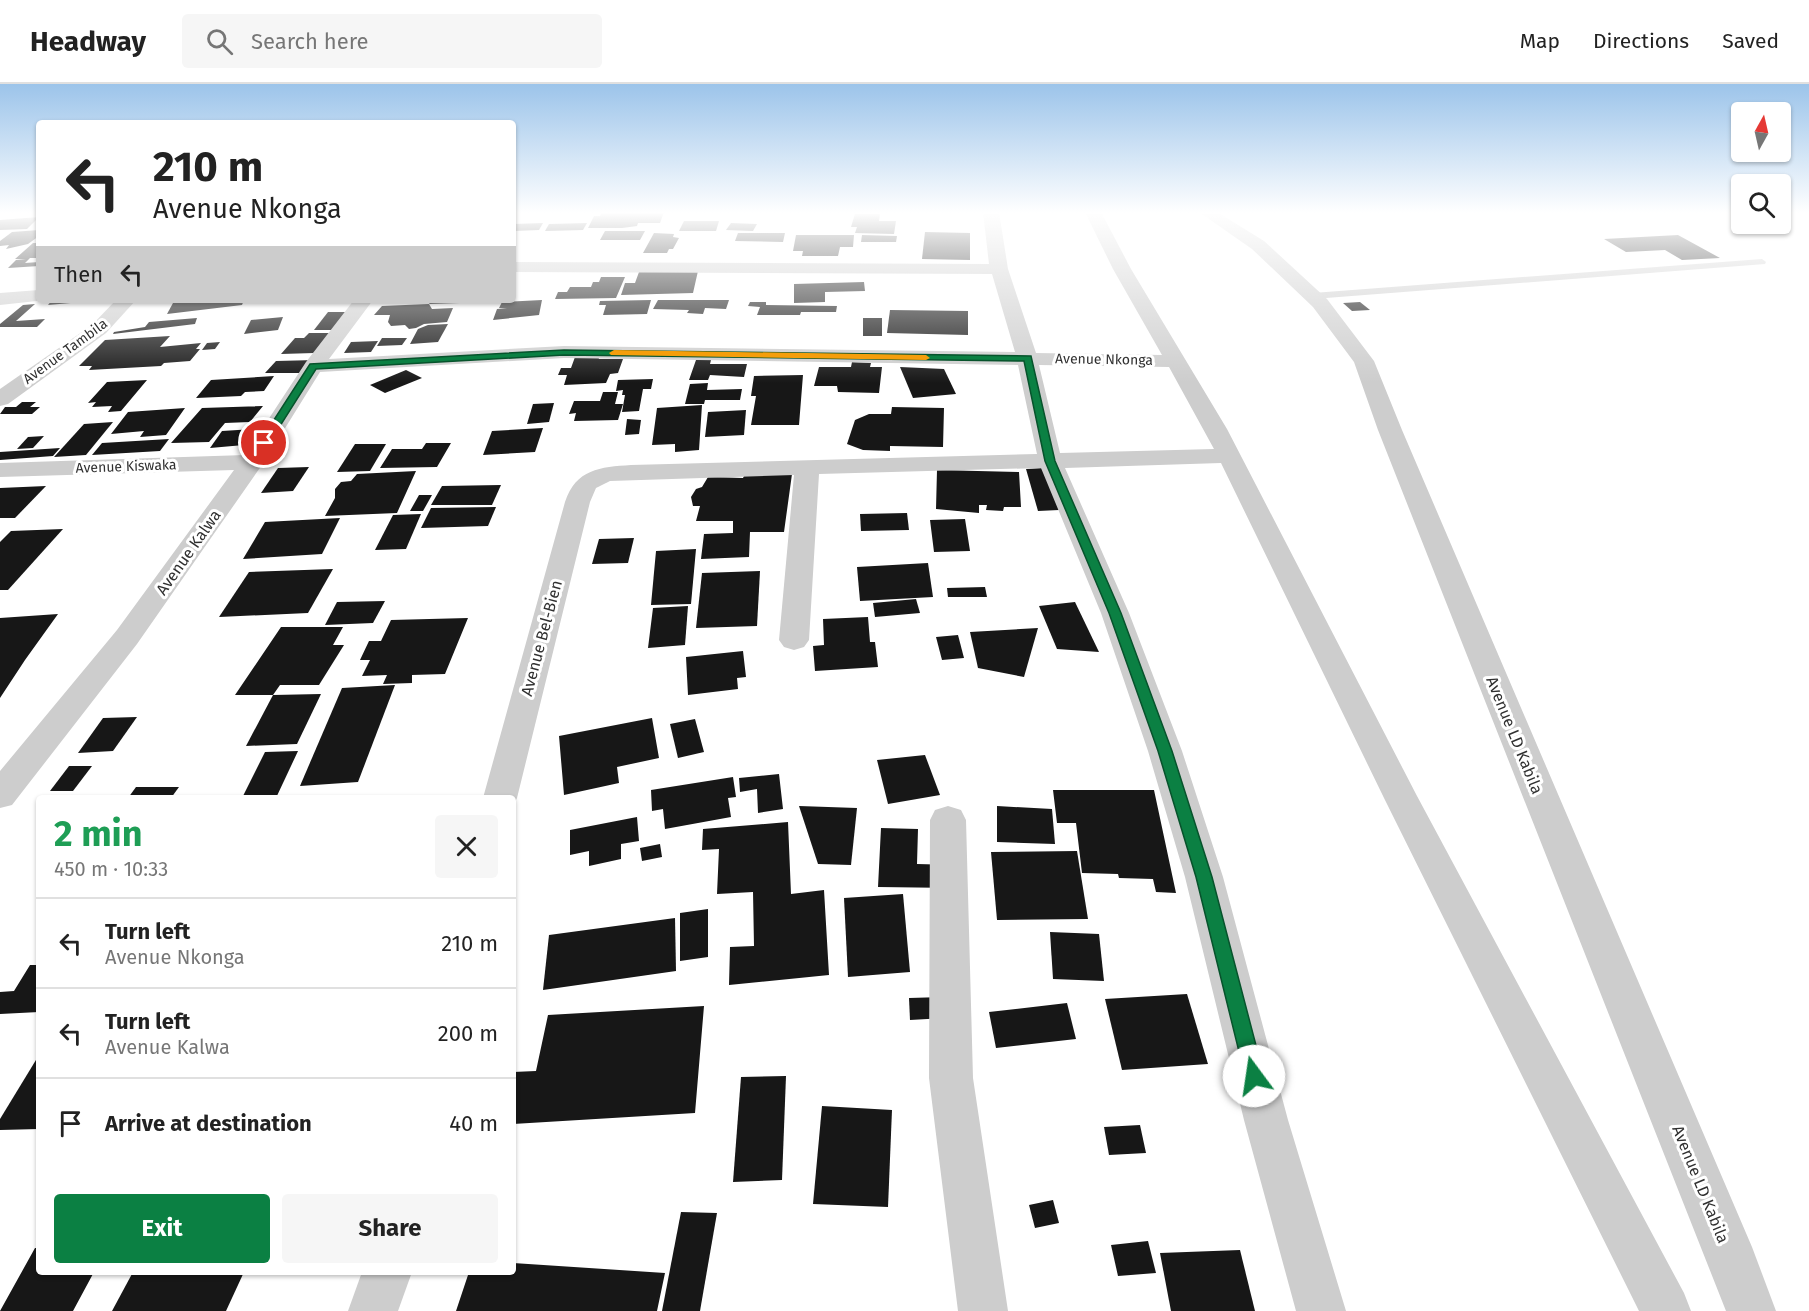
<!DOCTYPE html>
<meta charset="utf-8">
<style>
:root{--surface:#fff;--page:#f6f6f6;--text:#222;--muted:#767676;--line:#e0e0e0;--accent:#0b8043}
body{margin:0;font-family:"Fira Sans",sans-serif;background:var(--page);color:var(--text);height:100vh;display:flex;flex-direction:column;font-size:22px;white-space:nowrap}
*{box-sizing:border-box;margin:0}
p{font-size:20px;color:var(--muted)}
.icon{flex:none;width:33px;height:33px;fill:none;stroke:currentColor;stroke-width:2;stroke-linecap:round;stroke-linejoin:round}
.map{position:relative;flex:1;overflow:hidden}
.drawer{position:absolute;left:36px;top:711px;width:480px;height:480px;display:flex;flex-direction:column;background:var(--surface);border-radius:6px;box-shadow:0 2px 4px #0004}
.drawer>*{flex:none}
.hud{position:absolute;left:36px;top:36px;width:480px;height:183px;border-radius:6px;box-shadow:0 2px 4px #0004;background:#fff;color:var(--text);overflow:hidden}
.needle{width:39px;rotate:8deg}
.buttons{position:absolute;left:1731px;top:18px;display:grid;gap:12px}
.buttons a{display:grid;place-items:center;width:60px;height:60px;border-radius:6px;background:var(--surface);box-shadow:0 2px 4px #0004;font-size:30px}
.pin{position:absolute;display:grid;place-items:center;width:51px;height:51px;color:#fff;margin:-26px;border:3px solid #fff;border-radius:50%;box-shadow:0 2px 6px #0007}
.me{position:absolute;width:66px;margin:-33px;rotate:346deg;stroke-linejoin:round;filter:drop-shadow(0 0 4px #0008)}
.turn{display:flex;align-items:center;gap:21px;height:126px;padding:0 18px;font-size:27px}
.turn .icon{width:78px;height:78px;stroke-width:2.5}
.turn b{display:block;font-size:42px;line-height:51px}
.then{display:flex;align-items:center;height:57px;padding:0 18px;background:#0003;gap:12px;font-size:22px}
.round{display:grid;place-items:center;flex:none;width:63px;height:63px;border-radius:6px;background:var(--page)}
.summary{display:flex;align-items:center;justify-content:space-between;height:102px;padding:0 18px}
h1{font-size:36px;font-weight:700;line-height:45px;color:#1e9e55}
.cta{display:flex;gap:12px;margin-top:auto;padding:12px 18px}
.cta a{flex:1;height:69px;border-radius:6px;background:var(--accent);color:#fff;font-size:24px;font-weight:700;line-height:69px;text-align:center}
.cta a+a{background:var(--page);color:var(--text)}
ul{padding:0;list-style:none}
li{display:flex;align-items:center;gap:18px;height:90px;padding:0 18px;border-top:2px solid var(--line)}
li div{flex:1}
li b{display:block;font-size:22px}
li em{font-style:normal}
header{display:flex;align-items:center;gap:36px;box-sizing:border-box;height:84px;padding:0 30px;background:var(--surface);border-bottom:2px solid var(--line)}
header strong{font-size:28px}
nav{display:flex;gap:33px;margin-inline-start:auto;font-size:21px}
.search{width:420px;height:54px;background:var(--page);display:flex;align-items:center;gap:15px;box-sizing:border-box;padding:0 21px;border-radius:6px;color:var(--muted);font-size:22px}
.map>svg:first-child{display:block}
</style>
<header>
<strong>Headway</strong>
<div class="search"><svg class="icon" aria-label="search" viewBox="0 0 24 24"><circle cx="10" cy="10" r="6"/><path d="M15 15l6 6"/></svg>Search here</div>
<nav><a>Map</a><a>Directions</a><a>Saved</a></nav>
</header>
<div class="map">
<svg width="1809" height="1227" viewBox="0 0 1809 1227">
<rect width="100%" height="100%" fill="#fff"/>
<g fill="#171717">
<path d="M602,128H664L660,139H638L637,142L622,144H588L594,132H600Z"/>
<path d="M855,130H880L879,137H896L894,150L855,149L857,143H851Z"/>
<path d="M39,133L27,145L0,146V136Z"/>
<path d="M684,137H719L716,147H679Z"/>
<path d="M543,139L539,146L513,147V140Z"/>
<path d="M587,139L583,146L545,147L549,140Z"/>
<path d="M731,139L757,140L753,147L726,146Z"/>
<path d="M39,146V152L28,160L6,165L9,161L0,162V157L12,148Z"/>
<path d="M605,147H645L640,156H600Z"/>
<path d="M925,148L970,149V176L922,175Z"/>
<path d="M654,149L674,150L673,153L679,154L673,165H669L667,169H643Z"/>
<path d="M738,149H785L783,158L735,157Z"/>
<path d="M796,151H854L853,163H840L838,172H802L803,167H793Z"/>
<path d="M862,151L897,152L896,158H861Z"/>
<path d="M1678,151L1720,174L1682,176L1665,166L1626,168L1604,155Z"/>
<path d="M33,159H39V174H30L25,179L39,178V182L8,184L16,176L26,175H15Z"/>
<path d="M698,187L693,209L621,211L625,199H635L639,188Z"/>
<path d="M601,193H625L616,214L555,215L558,208H567L570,203H591L593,198H599Z"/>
<path d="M864,198L865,207L825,208V218L794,219V200Z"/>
<path d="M52,216H82V218L48,221Z"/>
<path d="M200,216H244L242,221L167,230L173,219Z"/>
<path d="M432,216H491L490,218L429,220Z"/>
<path d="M542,216L539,231L493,236L497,225L507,224H499L502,218Z"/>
<path d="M651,216L647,230L603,231L606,221H599L600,217Z"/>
<path d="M658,216H729L726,225L705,224L703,230L687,229L689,226L653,225Z"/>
<path d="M750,218H766V221L837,222L836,228H801L800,231H757L760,223L748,222Z"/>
<path d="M1360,218L1370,226L1352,227L1343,219Z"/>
<path d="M35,220L16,237L45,235L37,243H0V240L23,221Z"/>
<path d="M429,220L432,225L453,224L447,238L424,240L416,244L409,245L405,241L391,242L388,238L390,231H374L382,222Z"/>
<path d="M890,226L968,227V251L887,249Z"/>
<path d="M328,228H346L332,246H314Z"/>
<path d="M283,233L278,246L244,250L251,236Z"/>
<path d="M197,234L195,240L113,250L114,248L145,243L149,238Z"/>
<rect x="863" y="234" width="19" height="18"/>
<path d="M448,240L438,258L410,260L418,245L428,241Z"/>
<path d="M309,249H332L314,269L281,270L295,254H304Z"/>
<path d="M170,252L160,263L201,259L196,265H200L190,277L164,279L161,282L89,286L92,282H79L105,256Z"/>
<path d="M382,254H407L402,261L377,262Z"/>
<path d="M378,257L371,268L344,269L351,258Z"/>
<path d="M220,258L215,265L202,266L207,259Z"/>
<path d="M598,272L599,275H623L618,289L610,290L606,299L564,301L567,291H558L561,284H571L575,273Z"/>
<path d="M316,276L305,289H265L276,277Z"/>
<path d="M696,276H711L710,280H747L744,293L710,291L708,296H689Z"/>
<path d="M852,278L871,279L870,283H882L879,309L838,308L837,302H814L819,283H851Z"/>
<path d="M900,283L944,285L956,310L913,314Z"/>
<path d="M406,286L422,294L385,309L370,301Z"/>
<path d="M803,291L799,341H751L756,312H751L754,292Z"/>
<path d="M274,292L264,307L245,308L241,312L196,314L211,296Z"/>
<path d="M653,295L651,305H643L639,327L622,328L625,311H622L623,306L616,307L618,296Z"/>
<path d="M147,296L121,327L108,328L112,322L92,323L96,318L88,319L107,298Z"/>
<path d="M708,299L707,306L742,305L740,316H705L704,320H685L690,300Z"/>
<path d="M603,308H618L615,320H623L618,336L574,337L576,329L569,330L574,317H600Z"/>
<path d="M22,318H36L30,323H40L32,330H0L5,323H16Z"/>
<path d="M554,319L549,338L527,340L533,320Z"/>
<path d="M702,321L699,366L675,368V360L652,361L657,324Z"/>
<path d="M263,322L250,338L225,339L209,358L171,359L202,324Z"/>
<path d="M892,323L944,324L943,363L890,362V367L863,366L847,360L855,336L869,330H891Z"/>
<path d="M185,324L166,351L140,353L144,347L111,350L128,328Z"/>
<path d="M746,326L744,351L705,353L708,328Z"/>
<path d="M627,335L641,336L639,350L625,351Z"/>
<path d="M113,338L86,371L54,373L84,340Z"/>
<path d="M543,344L535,368L483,371L492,347Z"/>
<path d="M254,345L244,361L210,364L222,347Z"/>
<path d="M44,352L33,364L17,365L28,353Z"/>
<path d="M169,355L160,367L92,371L102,359Z"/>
<path d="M426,359H451L437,383L380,384L392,365H422Z"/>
<path d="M355,360H386L370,387L337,388Z"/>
<path d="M60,364L53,372L0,376V368Z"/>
<path d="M309,383L293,407L261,409L278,384Z"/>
<path d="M1046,384L1059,426L1038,427L1026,385Z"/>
<path d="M937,386L1019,388L1021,423H1004L1003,427L986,426L987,421H979V429L936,425Z"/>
<path d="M416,387L397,429L325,432L335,414V405L341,398L351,397L357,390Z"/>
<path d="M745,390H792L784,448H750L749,473L701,475L704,450L733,449V437H696L700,422H693L691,413L696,405L702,403L708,393L743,394Z"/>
<path d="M501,401L492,421H431L442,402Z"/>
<path d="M46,402L15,434H0V404Z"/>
<path d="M419,411H432L423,427H410Z"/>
<path d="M496,423L488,442L421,444L431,424Z"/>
<path d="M907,429L909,446L861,447L860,430Z"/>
<path d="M421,430L406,465L375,466L393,431Z"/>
<path d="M340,434L322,470L243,475L265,438Z"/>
<path d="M965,435L970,467L934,468L930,436Z"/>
<path d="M63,445L8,506H0V458L11,447Z"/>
<path d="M634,454L628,479L592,480L599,455Z"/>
<path d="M696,465L691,520L651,521L656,467Z"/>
<path d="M928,479L933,513L860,517L857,483Z"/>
<path d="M333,485L308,529L219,533L249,488Z"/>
<path d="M760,487L757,542L696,544L702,489Z"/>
<path d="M985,503L987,513H948L947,504Z"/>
<path d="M916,515L920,529L875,533L873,519Z"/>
<path d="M385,517L373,539L325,541L337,518Z"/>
<path d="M1075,518L1099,568L1057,565L1039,522Z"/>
<path d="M688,522L685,561L648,564L653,524Z"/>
<path d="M58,530L25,576L0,614V534Z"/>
<path d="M868,533L870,558H875L878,583L815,587L813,562L824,561L823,535Z"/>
<path d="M468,534L445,590L412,591V599L383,600L387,591L362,592L370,576H360L369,557H381L391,536Z"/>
<path d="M281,543H343L333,561H344L319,601H280L273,611H235Z"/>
<path d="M1038,544L1024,593L978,584L970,548Z"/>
<path d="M958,551L964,574L942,576L936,553Z"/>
<path d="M743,567L746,593L737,594L738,605L688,611L686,573Z"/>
<path d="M395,601L358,698L300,702L342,604Z"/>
<path d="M321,610L297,660L246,662L273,611Z"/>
<path d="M137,633L113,667L78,669L103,634Z"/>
<path d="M652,634L659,674L617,683L619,699L564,711L559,652Z"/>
<path d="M695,635L704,668L678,674L670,640Z"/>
<path d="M298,667L276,714H242L265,668Z"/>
<path d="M925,671L940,711L888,720L877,676Z"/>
<path d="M69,682H92L73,707H50Z"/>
<path d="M779,690L783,725L758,729L757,705L740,708L739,694Z"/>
<path d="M733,693L736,713L728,714L731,733L665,745L663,725L652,727L651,706Z"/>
<path d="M136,703H179L171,714H128Z"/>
<path d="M1053,706H1154L1176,809L1156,808L1153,795L1119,794L1118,790L1082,789L1076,739H1057Z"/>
<path d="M799,722L857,724L851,781L818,780Z"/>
<path d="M997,722L1052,725L1055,760L997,758Z"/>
<path d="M637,733L639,757L621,760V775L589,782V767L570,771V746Z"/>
<path d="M788,738L791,810L824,806L829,891L729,901L730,863L754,862L753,808L717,810L719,765L702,766L703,745Z"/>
<path d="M881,744L918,745L917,780L955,781V804L878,803Z"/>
<path d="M660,760L662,773L642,777L640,764Z"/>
<path d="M1077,767L1088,835L997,836L991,768Z"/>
<path d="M903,810L910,888L848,893L844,814Z"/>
<path d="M708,825V873L680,877V829Z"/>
<path d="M675,834L676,887L543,906L549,851Z"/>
<path d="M1050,848L1099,850L1104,897L1053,895Z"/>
<path d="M30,881H39V928L0,930V908L14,907Z"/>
<path d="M1187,910L1208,980L1122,986L1105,915Z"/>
<path d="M943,913L945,934L910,936L909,914Z"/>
<path d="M1067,919L1076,955L996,964L989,928Z"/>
<path d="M704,922L695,1029L513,1040V988L536,987L548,931Z"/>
<path d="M39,971V1045L0,1046V1035Z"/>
<path d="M786,992L782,1096L733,1098L741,993Z"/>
<path d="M822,1022L892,1026L888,1123L813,1120Z"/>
<path d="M1140,1041L1146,1069L1109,1071L1104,1043Z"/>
<path d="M1053,1116L1059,1139L1035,1144L1029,1121Z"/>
<path d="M681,1128L717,1129L700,1227H662Z"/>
<path d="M1148,1157L1156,1189L1118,1192L1111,1161Z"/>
<path d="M35,1164H39V1188H94L73,1227H0Z"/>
<path d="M1240,1166L1255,1227H1171L1160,1169Z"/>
<path d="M513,1179L665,1189L657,1227H456L469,1188H513Z"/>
<path d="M133,1188H244L226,1227H112Z"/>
</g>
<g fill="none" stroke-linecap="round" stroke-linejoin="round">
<path fill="#cdcdcd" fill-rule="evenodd" d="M1762,175L1766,178L1765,180L1313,215L1309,212L1313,209Z"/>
<g fill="#cdcdcd" fill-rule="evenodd">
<path d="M983,128H999L1008,185L1036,269L1162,271L1113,185L1085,128H1101L1131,185L1227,345L1417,712L1684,1209L1691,1227H1639L1384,714L1221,379L1065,384L1129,529L1182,667L1223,793L1288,1036L1346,1227H1296L1244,1036L1185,793L1148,667L1101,529L1041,384L819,390L809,556L804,563L794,566L784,563L779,556L794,391L610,397L596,404L590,418L517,714L513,722V714H483L565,418C576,385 600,383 631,381L1037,370L1018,281L564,274L320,288L264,378L137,560L12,721L0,724V687L117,546L234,386L0,393V379L245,371L306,278L354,216H373L329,275L564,262L1015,268L992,190L513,188V178L989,180ZM1039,281L1169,283L1214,365L1060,369Z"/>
<path d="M1199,128H1217L1264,157L1327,215L1374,277L1402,346L1752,1163L1776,1227H1726L1378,346L1354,278L1313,223L1252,165Z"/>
<path d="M39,206V216H46L0,221V209Z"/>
<path d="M116,216H136L106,249L8,320L0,322V305L92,241Z"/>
<path d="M948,722L961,726L966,736L973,994L1008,1227H958L929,994L930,736L935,726Z"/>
<path d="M362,1188H412L398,1227H348Z"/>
</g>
</g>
<linearGradient id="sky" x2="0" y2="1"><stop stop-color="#9cc4ea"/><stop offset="0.43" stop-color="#fff"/><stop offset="1" stop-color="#fff" stop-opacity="0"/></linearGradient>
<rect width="1809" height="299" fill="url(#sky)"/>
<path fill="#0b8043" stroke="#07532c" stroke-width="1.5" d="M564,266L1031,272L1055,377L1121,529L1172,667L1212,793L1264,992L1261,998L1254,1001L1248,998L1245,992L1196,793L1158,667L1109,529L1045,377L1024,277L564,271L316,285L268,361L259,359L310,280Z"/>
<path fill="#f59e0b" d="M614,266L926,271L930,274L926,276L611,271L609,269Z"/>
<g text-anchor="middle" stroke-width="6" stroke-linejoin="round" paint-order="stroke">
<g font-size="14" fill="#303030" stroke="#fff">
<text transform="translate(65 267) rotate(-36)" y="5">Avenue Tambila</text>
<text transform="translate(1104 275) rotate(1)" y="5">Avenue Nkonga</text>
<text transform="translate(126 382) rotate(-2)" y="5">Avenue Kiswaka</text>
</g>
<g font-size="16" fill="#303030" stroke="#fff">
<text transform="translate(188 468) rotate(-55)" y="6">Avenue Kalwa</text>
<text transform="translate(541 554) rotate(-75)" y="6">Avenue Bel-Bien</text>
<text transform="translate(1515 651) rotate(68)" y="6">Avenue LD Kabila</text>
<text transform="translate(1701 1100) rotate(68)" y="6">Avenue LD Kabila</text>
</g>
</g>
</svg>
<div class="buttons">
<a><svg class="needle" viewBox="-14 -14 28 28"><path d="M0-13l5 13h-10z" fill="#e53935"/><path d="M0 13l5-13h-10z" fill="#767676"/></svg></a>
<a><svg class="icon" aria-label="search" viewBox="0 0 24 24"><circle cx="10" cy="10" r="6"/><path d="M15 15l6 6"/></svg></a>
</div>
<div class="pin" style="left:264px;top:359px;background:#d93025"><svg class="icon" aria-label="arrive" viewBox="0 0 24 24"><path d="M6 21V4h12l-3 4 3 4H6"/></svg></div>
<svg class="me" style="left:1254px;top:992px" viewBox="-20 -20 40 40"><circle r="19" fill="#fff"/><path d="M0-13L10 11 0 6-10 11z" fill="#0b8043"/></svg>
<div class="hud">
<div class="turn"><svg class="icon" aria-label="left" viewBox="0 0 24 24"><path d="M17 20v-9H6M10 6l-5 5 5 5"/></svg><div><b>210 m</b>Avenue Nkonga</div></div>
<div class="then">Then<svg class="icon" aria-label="left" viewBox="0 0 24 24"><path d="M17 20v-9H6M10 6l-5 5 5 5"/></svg></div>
</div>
<section class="drawer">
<div class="summary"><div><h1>2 min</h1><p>450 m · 10:33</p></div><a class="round"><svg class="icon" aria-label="close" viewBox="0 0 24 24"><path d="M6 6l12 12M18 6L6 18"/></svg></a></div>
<ul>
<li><svg class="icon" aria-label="left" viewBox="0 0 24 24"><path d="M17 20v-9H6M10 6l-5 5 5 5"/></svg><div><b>Turn left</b><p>Avenue Nkonga</p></div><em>210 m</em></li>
<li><svg class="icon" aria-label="left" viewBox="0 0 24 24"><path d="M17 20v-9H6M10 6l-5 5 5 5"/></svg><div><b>Turn left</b><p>Avenue Kalwa</p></div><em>200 m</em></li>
<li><svg class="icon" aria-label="arrive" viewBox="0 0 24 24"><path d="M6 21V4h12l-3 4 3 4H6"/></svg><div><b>Arrive at destination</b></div><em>40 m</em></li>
</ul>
<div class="cta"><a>Exit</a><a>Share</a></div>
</section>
</div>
